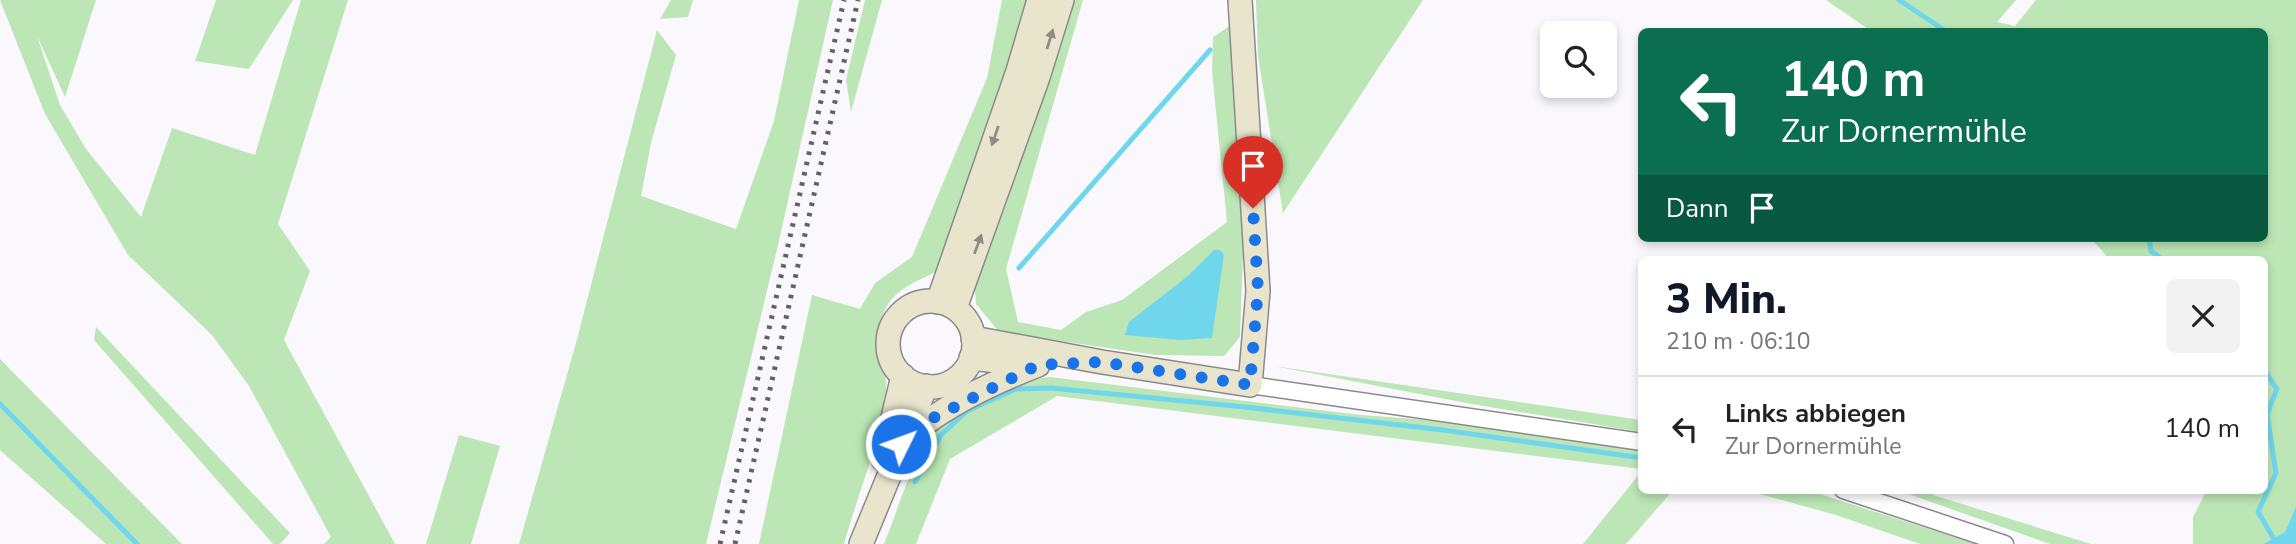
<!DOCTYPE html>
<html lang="de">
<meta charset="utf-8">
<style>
:root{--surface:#fff;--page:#f2f2f2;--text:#222;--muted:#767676;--line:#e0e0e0;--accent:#111827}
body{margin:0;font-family:"Nunito Sans",sans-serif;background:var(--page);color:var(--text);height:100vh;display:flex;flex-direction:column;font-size:26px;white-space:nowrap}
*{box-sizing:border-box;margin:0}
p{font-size:23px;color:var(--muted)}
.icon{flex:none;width:38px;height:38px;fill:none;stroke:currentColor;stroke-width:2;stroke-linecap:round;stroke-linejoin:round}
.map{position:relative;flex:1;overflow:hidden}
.drawer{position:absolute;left:1638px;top:256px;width:630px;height:238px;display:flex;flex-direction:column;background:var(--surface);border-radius:10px;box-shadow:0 4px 10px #0003}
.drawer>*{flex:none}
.guide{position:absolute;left:1638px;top:28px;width:630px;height:214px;border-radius:10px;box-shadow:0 4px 10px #0003;background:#0b6e4f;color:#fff;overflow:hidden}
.tools{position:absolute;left:1540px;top:21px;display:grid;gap:14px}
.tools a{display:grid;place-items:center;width:77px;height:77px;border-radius:10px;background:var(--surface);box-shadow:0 4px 10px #0003;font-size:35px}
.pin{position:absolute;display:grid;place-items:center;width:60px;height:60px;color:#fff;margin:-72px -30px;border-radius:50% 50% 50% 0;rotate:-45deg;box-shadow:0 0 7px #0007}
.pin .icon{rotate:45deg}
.me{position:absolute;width:77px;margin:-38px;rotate:48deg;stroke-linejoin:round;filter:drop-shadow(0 0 5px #0008)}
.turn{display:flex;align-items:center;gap:24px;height:147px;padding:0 28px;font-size:32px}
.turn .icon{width:91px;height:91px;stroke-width:2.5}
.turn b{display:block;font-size:49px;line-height:60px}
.then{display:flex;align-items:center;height:66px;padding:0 28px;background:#0003;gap:14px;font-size:26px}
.round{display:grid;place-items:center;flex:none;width:74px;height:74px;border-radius:10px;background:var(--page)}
.overview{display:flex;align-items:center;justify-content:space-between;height:119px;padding:0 28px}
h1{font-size:42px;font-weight:800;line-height:52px;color:var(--accent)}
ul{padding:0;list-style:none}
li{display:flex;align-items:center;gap:21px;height:105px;padding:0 28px;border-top:2px solid var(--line)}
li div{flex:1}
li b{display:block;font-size:26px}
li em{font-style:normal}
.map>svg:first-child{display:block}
</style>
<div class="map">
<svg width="2296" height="544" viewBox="0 0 2296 544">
<rect width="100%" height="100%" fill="#faf8fd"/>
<g fill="#bce6b5">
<path d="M0,0H96L65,97L37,36L60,105L86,149L141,217L172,128L255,155L301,0H348L278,224L310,271L284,340L395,544H324L331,537L249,386L212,335L128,255L45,114Z"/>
<path d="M216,0H293L249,69L195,61Z"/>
<path d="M671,0H693L688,17L660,19Z"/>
<path d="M799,0H833L778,245L706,544H519L576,343L657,30L676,55L651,143L641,196L736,229L774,121Z"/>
<path d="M865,0H882L851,112L846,80Z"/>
<path d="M1002,0H1028L940,270C920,280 895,288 885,310C870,345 891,362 885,399C878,447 857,497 844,544H759L812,295L860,309L875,283L912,257L987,78Z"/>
<path d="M1075,0H1083L1006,269L1018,322L1061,330L1086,312L1122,300L1227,222L1212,71L1213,37L1231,25L1243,254L1240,337L1224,356L1156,355L999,332L976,304L974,275Z"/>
<path d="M1256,0H1423L1283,213L1258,56Z"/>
<path d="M1826,0H2016L1997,22L2015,26L2036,0H2296V506L2285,532L2263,544H2193V517L2207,490H2264V259H2109L2091,238H2264V32L1871,31Z"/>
<path d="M96,327L290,533L280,544H273L94,340Z"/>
<path d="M0,359L182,544H106L0,450Z"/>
<path d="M1274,366L1641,420V432L1466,403Z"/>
<path d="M1050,377L1361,415L1454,422L1641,451V469L1057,396L950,459L916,544H884C894,520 916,451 931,434C958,402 1008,381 1050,377Z"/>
<path d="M459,435L500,446L471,544H426Z"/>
<path d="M1641,472L1642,490H1671L1668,496L1626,544H1583Z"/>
<path d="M1745,490H1807L1976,544H1920L1836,515Z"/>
<path d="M1897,490H1917L2091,544H2050Z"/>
</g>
<g fill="#70d6ec">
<path d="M1214,250H1220L1224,255L1212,338L1180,340L1125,335L1129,322L1189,275Z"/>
<path d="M2296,506V544H2263L2285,532Z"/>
</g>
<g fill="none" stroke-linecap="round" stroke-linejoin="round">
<g stroke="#70d6ec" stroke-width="5">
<path d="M1899,0L1947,32"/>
<path d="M2149,238L2151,251L2162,259"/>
<path d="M1019,268L1210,50"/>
<path d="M2264,370L2277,389L2267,414L2276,473L2258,512L2277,544"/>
<path d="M0,404L137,544"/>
<path d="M915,482L941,435L967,411L1016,389L1051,388L1245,407L1443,430L1642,458"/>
</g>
<g stroke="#8b898d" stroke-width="19">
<g id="street">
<path d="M1250,385L1642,442"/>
<path d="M1843,490L2005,544"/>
</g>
</g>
<g stroke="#8b898d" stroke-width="26">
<g id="secondary">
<circle cx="931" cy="344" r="43"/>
<path d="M938,302L1018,71L1039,0"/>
<path d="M955,308L1038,77L1062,0"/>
<path d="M973,338L1102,362L1250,385L1258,291L1240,0"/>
<path d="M971,358L1033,365"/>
<path d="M906,439C942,406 992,383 1038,365"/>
<path d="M883,459L903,376"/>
<path d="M861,544L926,386"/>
</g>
</g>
<use href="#street" stroke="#fff" stroke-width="16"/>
<use href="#secondary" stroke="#e9e5cd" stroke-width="23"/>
<g stroke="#626163" stroke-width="5" stroke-dasharray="3.5 7" stroke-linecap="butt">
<path d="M720,544L844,0"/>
<path d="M735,544L858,0"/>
</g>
</g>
<defs><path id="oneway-solid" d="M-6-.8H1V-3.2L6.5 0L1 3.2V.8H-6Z" transform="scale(1.75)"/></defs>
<g fill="#8f8c82">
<use href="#oneway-solid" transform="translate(1050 39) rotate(-73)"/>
<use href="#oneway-solid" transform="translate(995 136) rotate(109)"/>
<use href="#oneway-solid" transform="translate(978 244) rotate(-70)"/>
</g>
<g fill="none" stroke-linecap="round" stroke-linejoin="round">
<path stroke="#1a73e8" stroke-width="12" stroke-dasharray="0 21.6" d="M901,444L925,422L1038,365L1102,362L1250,385L1258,290L1253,208"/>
</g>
</svg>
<div class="tools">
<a><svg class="icon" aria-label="search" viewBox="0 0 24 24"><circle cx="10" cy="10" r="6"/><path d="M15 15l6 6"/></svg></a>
</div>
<div class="pin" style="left:1253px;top:208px;background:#d93025"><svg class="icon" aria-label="arrive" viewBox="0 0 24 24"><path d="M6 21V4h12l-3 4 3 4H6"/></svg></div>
<svg class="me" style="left:901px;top:444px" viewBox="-20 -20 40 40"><circle r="17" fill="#1a73e8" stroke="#fff" stroke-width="3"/><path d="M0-11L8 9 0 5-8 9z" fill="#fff"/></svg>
<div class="guide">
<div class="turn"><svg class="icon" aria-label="left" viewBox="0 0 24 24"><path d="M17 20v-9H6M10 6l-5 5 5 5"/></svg><div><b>140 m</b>Zur Dornermühle</div></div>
<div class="then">Dann<svg class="icon" aria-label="arrive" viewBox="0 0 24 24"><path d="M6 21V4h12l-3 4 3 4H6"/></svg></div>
</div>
<section class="drawer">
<div class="overview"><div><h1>3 Min.</h1><p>210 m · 06:10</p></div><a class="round"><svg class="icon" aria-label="close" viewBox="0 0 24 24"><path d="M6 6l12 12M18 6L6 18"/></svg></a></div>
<ul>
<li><svg class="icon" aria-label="left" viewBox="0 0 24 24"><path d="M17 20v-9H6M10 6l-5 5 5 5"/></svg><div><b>Links abbiegen</b><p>Zur Dornermühle</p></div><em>140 m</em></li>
</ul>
</section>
</div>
